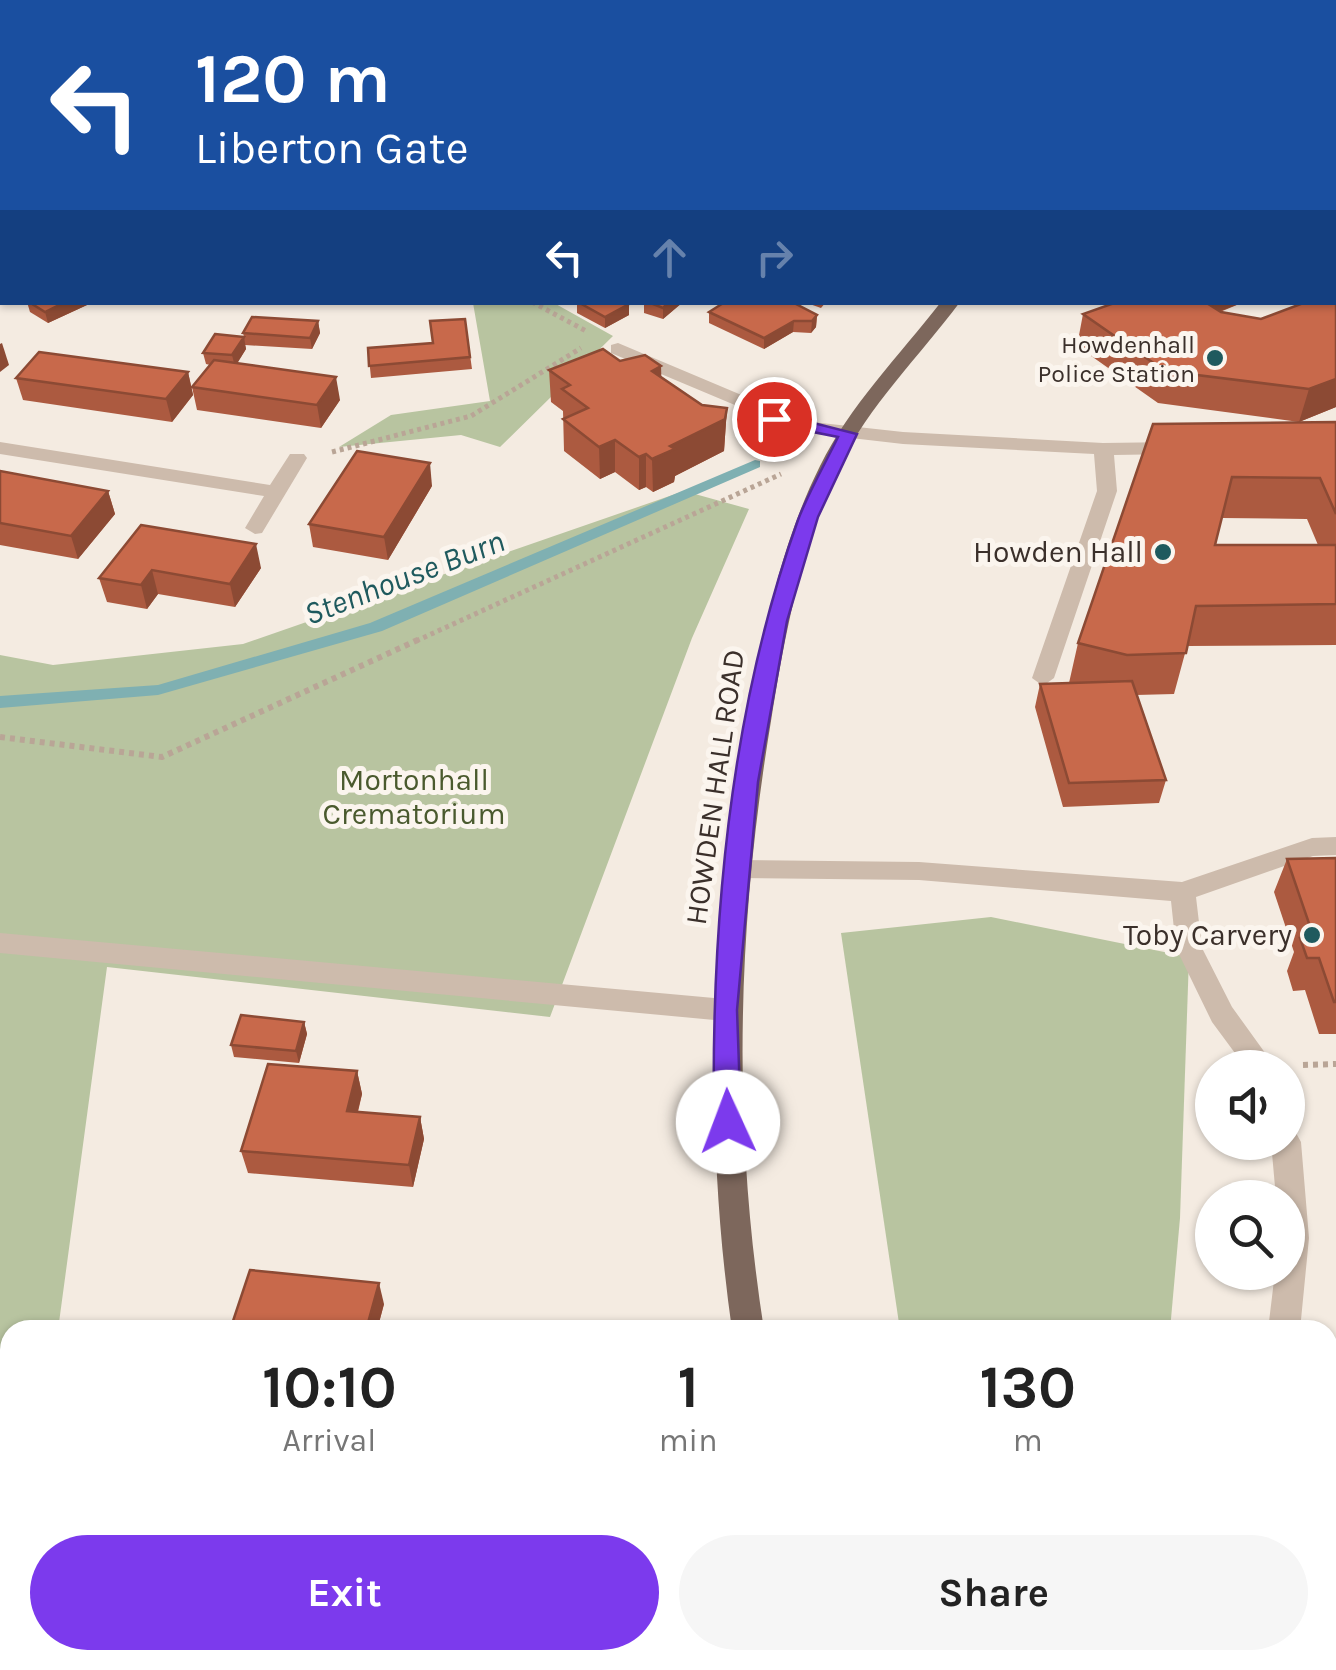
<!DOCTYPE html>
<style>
:root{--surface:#fff;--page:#f6f6f6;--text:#222;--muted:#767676;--accent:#7c3aed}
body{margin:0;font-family:Karla,sans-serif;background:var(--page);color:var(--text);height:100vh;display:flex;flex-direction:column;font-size:38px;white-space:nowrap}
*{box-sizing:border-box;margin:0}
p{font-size:32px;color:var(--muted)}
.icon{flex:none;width:55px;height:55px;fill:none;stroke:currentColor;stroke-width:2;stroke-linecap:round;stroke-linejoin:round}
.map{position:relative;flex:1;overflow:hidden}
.panel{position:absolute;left:0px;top:1320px;width:1338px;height:350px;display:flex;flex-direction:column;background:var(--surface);border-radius:30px 30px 0 0;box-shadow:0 2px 8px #0004}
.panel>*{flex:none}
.hud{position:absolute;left:0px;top:0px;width:1338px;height:305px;box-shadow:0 2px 8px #0004;background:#1a4fa0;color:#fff;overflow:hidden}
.buttons{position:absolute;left:1195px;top:1050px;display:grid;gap:20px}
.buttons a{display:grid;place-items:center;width:110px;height:110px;border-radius:50%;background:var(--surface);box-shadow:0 2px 8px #0004;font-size:50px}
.pin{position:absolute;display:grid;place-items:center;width:85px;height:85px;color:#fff;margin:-42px;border:5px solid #fff;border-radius:50%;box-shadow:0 2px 10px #0007}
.me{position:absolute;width:110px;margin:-55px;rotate:358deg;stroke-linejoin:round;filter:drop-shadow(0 0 8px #0008)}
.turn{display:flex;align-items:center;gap:35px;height:210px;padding:0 30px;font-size:45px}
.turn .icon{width:130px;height:130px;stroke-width:2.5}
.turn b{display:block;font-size:70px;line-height:85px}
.lanes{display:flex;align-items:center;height:95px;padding:0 30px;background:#0003;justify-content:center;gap:50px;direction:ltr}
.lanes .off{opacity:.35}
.eta{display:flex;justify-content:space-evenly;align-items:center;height:170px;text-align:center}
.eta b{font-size:60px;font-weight:700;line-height:70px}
.button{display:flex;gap:20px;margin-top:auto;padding:20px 30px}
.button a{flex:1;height:115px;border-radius:60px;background:var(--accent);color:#fff;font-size:40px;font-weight:700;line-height:115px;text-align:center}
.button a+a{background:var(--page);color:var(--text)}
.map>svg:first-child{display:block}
</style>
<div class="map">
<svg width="1336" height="1670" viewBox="0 0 1336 1670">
<rect width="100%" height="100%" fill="#f4ebe1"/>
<g fill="#b8c4a0">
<path d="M473,303H554L613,336L500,447L461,435L339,447L391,415L490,401Z"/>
<path d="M684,491L749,509L692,638L550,1017L107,967L58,1330H10V1660H207L204,1670H0V655L53,665L243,644Z"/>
<path d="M991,917L1189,957L1180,1218L1170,1330H900L841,933Z"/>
<path d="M1328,1537L1336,1539V1670H985L982,1660H1328Z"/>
</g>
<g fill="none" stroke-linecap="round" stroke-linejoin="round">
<g fill="#7fb0b2" fill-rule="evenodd">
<rect x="1335" y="187" width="1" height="6"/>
<path d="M755,460L760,461V467L382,631L158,695L0,708V696L158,685L370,623Z"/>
</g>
<path stroke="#b9a596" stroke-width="4" stroke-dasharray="4 4" stroke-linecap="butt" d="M247,2L252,0"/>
<g stroke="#b9a596" stroke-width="5" stroke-dasharray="4 4" stroke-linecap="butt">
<path d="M532,302L588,332"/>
<path d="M332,452L471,416L581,348"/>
<path d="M416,641L781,474"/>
</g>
<g stroke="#b9a596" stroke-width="6" stroke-dasharray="5 5" stroke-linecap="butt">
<path d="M0,737L162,757L422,638"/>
<path d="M1303,1065L1336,1064"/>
</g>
<g fill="#cdbbac" fill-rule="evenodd">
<path d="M134,0H153L154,2H136Z"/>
<path d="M1034,0H1048L1049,2H1035Z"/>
<rect x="1335" y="41" width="1" height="9"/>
<path d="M0,97L2,98V108L0,107Z"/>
<path d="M618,343L803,421L903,432L1103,443L1175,442L1185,448L1175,454L1114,455L1117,491L1054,678L1043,686L1032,678L1097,491L1094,454L903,444L799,432L611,353V345Z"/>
<path d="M0,442L270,485L290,454H304L307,458L262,533L255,534L245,528L264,496L0,454Z"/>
<path d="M1336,837V855L1313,856L1196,897L1202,948L1232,1007L1276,1068H1246L1212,1022L1176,948L1171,901L919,880L736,878L727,876L723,869L727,862L736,860L919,862L1182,882L1312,838Z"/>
<path d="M0,933L725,999L735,1002L739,1010L735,1018L725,1021L0,953Z"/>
<path d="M1288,1130L1296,1133L1301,1142L1309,1238L1300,1330H1268L1275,1272H1288V1198H1276L1271,1142H1288Z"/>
<path d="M0,1456L10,1457V1489L0,1488Z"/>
</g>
<g fill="#7d675c" fill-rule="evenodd">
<path d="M941,302H960C919,357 869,405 839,467C801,547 785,634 771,721C737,925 732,1125 764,1330H732C703,1125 711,924 748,720C763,633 780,546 820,466C850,405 899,356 941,302Z"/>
<path d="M786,1660H822L824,1670H788Z"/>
</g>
</g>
<g fill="#ac5a40" fill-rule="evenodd">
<path d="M0,29H2V62L0,61Z"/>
<path d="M27,302H86L87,305L48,323L30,312Z"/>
<path d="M225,302H246L244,305L225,304Z"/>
<path d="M394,302H432L431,305Z"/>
<path d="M577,302L629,304V315L605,328L577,313Z"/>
<path d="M644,302H683L663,319L644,313Z"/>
<path d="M804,302H826L821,308Z"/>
<path d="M1117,302H1244L1220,312L1336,407L1299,422L1158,403L1077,346L1083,314Z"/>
<path d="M709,312L817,315L816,327L811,333L793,332L764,349L709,323Z"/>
<path d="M465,319L472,369L371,378L368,348L433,343Z"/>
<path d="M318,321L320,333L312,349L245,345L246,349L237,363L340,400L321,428L197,410L192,387L210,365L206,364L203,353L244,337L243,333Z"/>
<path d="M620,361L661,377L702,405L727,408L724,451L675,476L674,482L653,492L646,487L639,490L615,472L600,479L564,451L563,411L551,402L549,370Z"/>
<path d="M188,372L193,395L172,422L23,400L16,378Z"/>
<path d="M1336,422V645L1187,646L1174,694L1136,695L1166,780L1159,803L1063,807L1035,707L1040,684L1069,683L1078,643L1153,424ZM1222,518L1307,519L1318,545H1215Z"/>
<path d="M0,471L108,491L115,514L78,559L0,545Z"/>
<path d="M432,486L388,560L313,547L309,524Z"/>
<path d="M141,525L261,568L235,607L158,594L147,609L107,602L99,578Z"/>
<path d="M1336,858V1034H1319L1305,990L1293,991L1287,971L1294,952L1274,892L1287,859Z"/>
<path d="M304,1022L307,1034L299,1063L234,1057L231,1045Z"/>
<path d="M357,1071L362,1094L358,1112L420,1117L424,1139L413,1187L248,1173L241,1151Z"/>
<path d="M384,1304L377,1330H230Z"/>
</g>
<g fill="#8c4a34">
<path d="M0,0H35L36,2H2V14L0,15Z"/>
<path d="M1201,0H1219L1214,2H1196Z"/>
<path d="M2,141V165L0,166V142Z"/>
<path d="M65,302H86L87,305L48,323L45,312Z"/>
<path d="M669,302H683L663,319V308Z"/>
<path d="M1190,302H1244L1184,325Z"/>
<path d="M629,304V315L605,328V317Z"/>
<path d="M817,315L816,327L811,333L812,321Z"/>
<path d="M318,321L320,333L312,349L310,338Z"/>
<path d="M794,321L793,332L764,349V338Z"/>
<path d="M244,337L246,349L235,367L232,355Z"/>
<path d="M2,343L9,365L0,372V344Z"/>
<path d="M661,366L662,398L652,371Z"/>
<path d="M188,372L193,395L172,422L166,399Z"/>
<path d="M336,377L340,400L321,428L317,405Z"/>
<path d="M1336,379V407L1299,422L1309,389Z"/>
<path d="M727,408L724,451L675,476L674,482L653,492L652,459Z"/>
<path d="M615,440V472L600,479L599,447Z"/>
<path d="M646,454V487L639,490V457Z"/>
<path d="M430,463L432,486L388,560L384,537Z"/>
<path d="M108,491L115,514L78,559L71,536Z"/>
<path d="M256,544L261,568L235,607L230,584Z"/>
<path d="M152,570L158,594L147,609L141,585Z"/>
<path d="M304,1022L307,1034L299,1063L296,1051Z"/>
<path d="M357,1071L362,1094L352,1133L347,1111Z"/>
<path d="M420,1117L424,1139L413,1187L409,1165Z"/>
<path d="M379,1283L384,1304L377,1330H366Z"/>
<path d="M443,1660H460L456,1670H439Z"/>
</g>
<g fill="#c8694b" stroke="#8c4a34" stroke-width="2.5">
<path d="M86,0H132L137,2H80Z"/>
<path d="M904,0H971V2H903Z"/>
<path d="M1111,0H1201L1196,2H1114Z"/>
<path d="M0,29H2V45L0,43Z"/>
<path d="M2,125V141L0,139V126Z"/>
<path d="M1336,291V379L1309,389L1165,371L1083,314L1117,302H1205L1221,312L1261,319L1306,302H1335Z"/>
<path d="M29,302H65L45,312Z"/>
<path d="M578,302H627L629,304L605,317Z"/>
<path d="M648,302H669L663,308Z"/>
<path d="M725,302H792L817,315L812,321H794L764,338L709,312Z"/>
<path d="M252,317L318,321L310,338L243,333Z"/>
<path d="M465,319L470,357L369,366L368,348L433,343L430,321Z"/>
<path d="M215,334L244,337L232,355L203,353Z"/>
<path d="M603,349L620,361L645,355L661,366L652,371L702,405L727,408L725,419L670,446L675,449L652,459L646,454L639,457L615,440L599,447L563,419L588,408L562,389L570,385L549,370Z"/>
<path d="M39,352L188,372L166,399L16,378Z"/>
<path d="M214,360L336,377L317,405L192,387Z"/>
<path d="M1336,422V514L1320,478L1232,477L1215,545H1336V604L1196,606L1186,653L1127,655L1078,643L1153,424Z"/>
<path d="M357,451L430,463L384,537L309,524Z"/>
<path d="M0,471L108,491L71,536L0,523Z"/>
<path d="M141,525L256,544L230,584L152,570L141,585L99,578Z"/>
<path d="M1132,681L1166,780L1069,783L1040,684Z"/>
<path d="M1336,858V1002H1334L1319,958H1307L1300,938H1314L1287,859Z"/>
<path d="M241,1015L304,1022L296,1051L231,1045Z"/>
<path d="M268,1064L357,1071L347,1111L420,1117L409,1165L241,1151Z"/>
<path d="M250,1270L379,1283L366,1330L338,1326L337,1330H230Z"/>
<path d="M243,1660H443L439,1670H237Z"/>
<path d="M507,1660H516L523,1670H494Z"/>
<path d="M529,1660H590L597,1670H523L520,1667Z"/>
</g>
<path fill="#7c3aed" stroke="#51269a" stroke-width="2.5" d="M774,413L857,434L818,517L787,621L758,782L737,1010L741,1122L737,1130H718L714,1122C711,923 730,709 798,520C809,491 825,464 838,437L768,423L765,419Z"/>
<g fill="#1f5a5e" stroke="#fbf5ee" stroke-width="4">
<circle cx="1215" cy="358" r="10"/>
<circle cx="1163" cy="552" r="10"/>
<circle cx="1312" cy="935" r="10"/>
</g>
<g text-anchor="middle" stroke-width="10" stroke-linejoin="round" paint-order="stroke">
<g font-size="25" fill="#3b302b" stroke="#fbf5ee" text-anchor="end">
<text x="1195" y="353">Howdenhall<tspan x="1195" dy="29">Police Station</tspan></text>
</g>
<g font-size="30" fill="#3b302b" stroke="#fbf5ee" text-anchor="end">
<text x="1143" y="562">Howden Hall</text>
<text x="1292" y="945">Toby Carvery</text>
</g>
<g font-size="30" fill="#4a5a2e" stroke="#fbf5ee">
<text x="414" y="790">Mortonhall<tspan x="414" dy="34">Crematorium</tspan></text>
</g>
<g font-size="30" fill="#3b302b" stroke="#fbf5ee">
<text transform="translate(715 787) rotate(-82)" y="10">HOWDEN HALL ROAD</text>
</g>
<g font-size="32" font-style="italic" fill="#1f5a5e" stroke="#fbf5ee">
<text transform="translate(404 577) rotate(-21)" y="11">Stenhouse Burn</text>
</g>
</g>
</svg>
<div class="buttons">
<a><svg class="icon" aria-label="sound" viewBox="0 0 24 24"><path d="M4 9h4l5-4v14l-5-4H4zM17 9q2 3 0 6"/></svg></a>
<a><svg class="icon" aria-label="search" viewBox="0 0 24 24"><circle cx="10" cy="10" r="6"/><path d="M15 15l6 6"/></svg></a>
</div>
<div class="pin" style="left:774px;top:419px;background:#d93025"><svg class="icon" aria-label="arrive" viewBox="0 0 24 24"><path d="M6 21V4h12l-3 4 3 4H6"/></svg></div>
<svg class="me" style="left:728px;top:1122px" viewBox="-20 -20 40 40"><circle r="19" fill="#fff"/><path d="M0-13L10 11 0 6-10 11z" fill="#7c3aed"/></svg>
<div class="hud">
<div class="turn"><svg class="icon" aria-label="left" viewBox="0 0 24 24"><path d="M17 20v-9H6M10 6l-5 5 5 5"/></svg><div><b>120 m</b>Liberton Gate</div></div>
<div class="lanes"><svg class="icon" aria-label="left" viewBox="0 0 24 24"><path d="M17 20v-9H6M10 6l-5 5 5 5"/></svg><svg class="icon off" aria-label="ahead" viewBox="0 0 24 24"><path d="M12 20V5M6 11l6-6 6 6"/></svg><svg class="icon off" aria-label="right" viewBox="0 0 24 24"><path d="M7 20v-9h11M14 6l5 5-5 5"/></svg></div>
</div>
<section class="panel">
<div class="eta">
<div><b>10:10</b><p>Arrival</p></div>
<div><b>1</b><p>min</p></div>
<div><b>130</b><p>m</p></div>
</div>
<div class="button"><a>Exit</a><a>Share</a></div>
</section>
</div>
